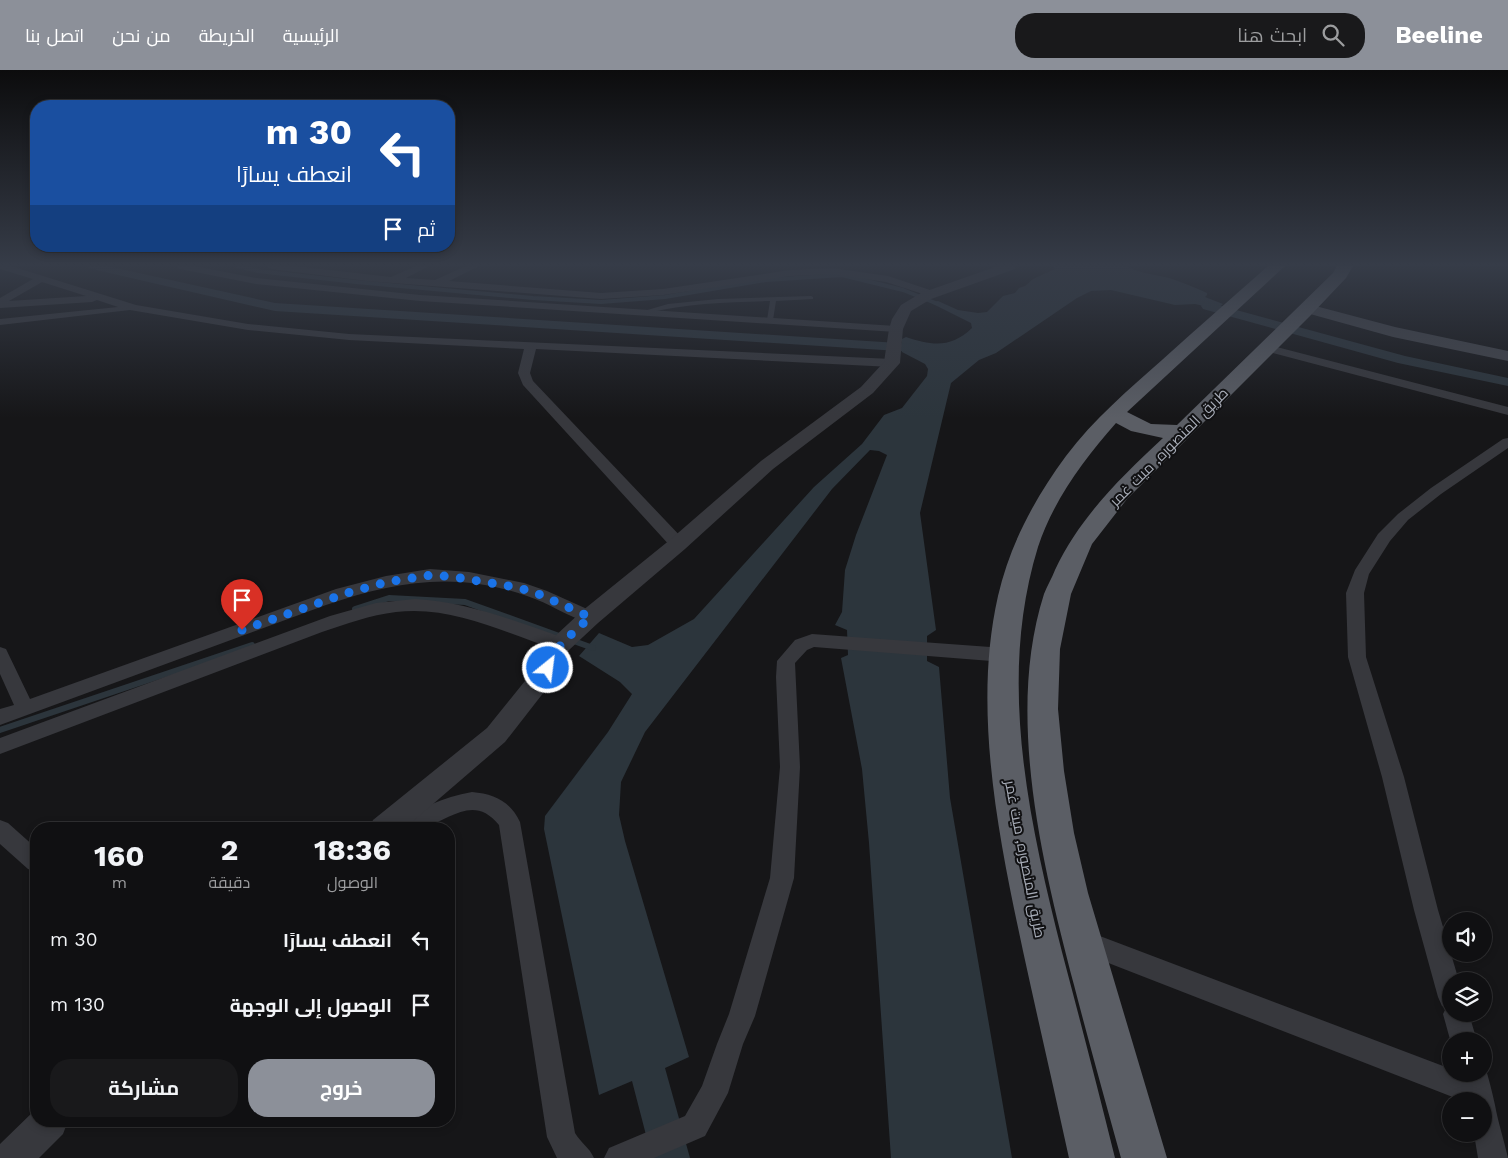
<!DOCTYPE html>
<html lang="ar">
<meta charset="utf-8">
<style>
:root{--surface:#101012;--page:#19191b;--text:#f1f3f6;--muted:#9c9d9f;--line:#303032;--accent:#8c9099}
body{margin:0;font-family:"Work Sans",Cairo,sans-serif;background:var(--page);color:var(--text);direction:rtl;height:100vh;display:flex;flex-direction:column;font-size:19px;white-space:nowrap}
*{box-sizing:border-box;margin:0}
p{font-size:16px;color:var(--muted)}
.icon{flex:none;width:28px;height:28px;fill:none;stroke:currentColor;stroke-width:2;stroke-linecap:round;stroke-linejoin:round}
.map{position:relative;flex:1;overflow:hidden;direction:ltr}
.drawer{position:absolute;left:30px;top:752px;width:425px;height:305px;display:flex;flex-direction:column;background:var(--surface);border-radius:20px;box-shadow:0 2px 8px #0003,0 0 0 1px var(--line);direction:rtl}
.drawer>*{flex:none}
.banner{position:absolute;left:30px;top:30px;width:425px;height:152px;border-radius:20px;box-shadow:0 2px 8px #0003,0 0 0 1px var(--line);direction:rtl;background:#1a4fa0;color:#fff;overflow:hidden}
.controls{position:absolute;left:1442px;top:842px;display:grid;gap:10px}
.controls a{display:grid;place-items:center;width:50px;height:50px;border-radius:50%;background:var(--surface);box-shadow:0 2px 8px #0003,0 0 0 1px var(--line);font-size:25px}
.pin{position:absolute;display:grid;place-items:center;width:42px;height:42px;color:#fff;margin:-51px -21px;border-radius:50% 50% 50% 0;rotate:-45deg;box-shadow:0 0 5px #0007}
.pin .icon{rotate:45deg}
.me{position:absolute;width:55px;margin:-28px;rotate:29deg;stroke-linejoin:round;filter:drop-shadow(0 0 4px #0008)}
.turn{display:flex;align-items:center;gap:18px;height:105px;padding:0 20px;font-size:22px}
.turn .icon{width:65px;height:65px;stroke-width:2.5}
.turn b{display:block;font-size:35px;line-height:42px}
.then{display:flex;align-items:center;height:48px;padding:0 20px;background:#0003;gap:10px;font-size:19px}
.eta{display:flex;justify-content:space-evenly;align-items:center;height:85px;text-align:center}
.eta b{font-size:30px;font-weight:700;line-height:35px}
.primary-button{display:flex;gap:10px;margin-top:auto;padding:10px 20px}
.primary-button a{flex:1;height:58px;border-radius:20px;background:var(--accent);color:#fff;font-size:20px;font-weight:700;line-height:58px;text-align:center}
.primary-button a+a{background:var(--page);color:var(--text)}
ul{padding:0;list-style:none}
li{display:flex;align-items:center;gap:15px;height:65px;padding:0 20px}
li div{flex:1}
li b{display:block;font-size:19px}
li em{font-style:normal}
header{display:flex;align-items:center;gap:30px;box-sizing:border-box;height:70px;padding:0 25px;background:var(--accent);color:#fff}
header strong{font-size:24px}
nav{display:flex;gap:28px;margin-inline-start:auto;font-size:18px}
.search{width:350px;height:45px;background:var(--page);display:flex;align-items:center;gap:12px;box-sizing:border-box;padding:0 18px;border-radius:20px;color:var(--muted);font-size:19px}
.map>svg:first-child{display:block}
</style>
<header>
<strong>Beeline</strong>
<div class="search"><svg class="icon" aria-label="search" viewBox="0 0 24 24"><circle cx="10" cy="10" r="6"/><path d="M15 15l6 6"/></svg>ابحث هنا</div>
<nav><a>الرئيسية</a><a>الخريطة</a><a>من نحن</a><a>اتصل بنا</a></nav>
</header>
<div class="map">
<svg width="1508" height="1088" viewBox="0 0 1508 1088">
<rect width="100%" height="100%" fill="#161618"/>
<path fill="#2c353c" d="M1054,196H1126C1139,203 1151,204 1165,207C1177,210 1196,218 1207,223V225L1205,227L1223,234L1217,239L1195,234L1175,235L1111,220L1091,221L1077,228L996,283L979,290L951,313L920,443L936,560L927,566V591L939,597L950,728L1012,1088H891L869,773L862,699L841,588L848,585L847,560L835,555L842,542L845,500L856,465L887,385L879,381L870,380L832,419L645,662L621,712L619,745L625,771L689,987L665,998L690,1088H652L632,1011L599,1025L544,759L545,746L608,662L632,624L620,612L579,586L599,563L632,577L648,575L694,549L814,417L862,374L884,345L902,338L927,306L928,299L925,294L902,282V269L906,267C933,276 951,278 972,258L971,253L931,233L938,231L958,240L978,243L987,242L1003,226L1015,223L1019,218L1025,216L1033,209L1055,199Z"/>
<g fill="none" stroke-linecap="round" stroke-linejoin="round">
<path stroke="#2c353c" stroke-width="4" d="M237,196L258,201L356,212L533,228L601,232L665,227L766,210L842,205L903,220L938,234"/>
<g stroke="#2c353c" stroke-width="6">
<path d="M355,539L389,528L465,532L562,567"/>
<path d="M571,570L593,578"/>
<path d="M0,660L252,575"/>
</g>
<g fill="#2c353c" fill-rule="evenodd">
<path d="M86,196H107L275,233L914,274L921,278L914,282L275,241L92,199Z"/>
<path d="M1207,232L1405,286L1508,308V316L1398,293L1203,239L1201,236L1203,233Z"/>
</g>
<path fill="#37383d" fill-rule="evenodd" d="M811,226L813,227V229L776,231L773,250L770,252L767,250L770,231C729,232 687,233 647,243L644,241L668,234L718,229Z"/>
<g fill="#37383d" fill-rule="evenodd">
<path d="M0,196H11L136,235L248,254L349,264L892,289L898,293L892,297L536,279L530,303L533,311L684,470L686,474L684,478H672L523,315L518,303L524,279L349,270L248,260L130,240L0,255V249L118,237L97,230L92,232L0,238V228L33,209L0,199ZM42,212L86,226L9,231Z"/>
<path d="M175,196H194L256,208L420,225L896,256L902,259L896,262L420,231L256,214L180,199Z"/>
<path d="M266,196H294L391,207L416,196H429L406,208L435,210L466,196H479L449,211L601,223L663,219L790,200L832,198L888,206L936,222L937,224L932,227L886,212L832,204L790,206L663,225L601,229L367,211L271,199Z"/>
<path d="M1269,275L1508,337V345L1265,281L1263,279L1265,277Z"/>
<path d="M1508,368V378L1441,424L1408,450L1390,471L1369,504L1364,523L1366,587L1404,707L1438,840L1459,911H1451V944H1469L1477,971L1451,973L1443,944L1446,938L1442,936L1438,927L1414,840L1382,707L1348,587L1346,523L1355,500L1378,464L1398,444L1431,418L1503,369Z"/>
<path d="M430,499L469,502L524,513L547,521L596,543L599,547L596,551L590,553C568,547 549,533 527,526C456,501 396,511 326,535L0,655V639L14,635L0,604V577L6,579L30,629L336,519L386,506Z"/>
<path d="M415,529C469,532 517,552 567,569L570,574L567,579L561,581C506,564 454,535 396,542C370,545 346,554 322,562L0,684V668L330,546L376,533Z"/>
<path d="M812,564L1004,578L1011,580L1013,585L1011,590L1004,592L814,577L807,580L795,593L800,697L794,808L755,946L743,974L728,1023L705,1066L654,1088H604L609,1078L685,1046L702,1016L717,974L729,944L770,808L780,697L776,607L777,591L795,570Z"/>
<path d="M472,722C494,724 510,731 520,752L575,1063C581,1073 589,1077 594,1088H557L547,1067L499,755C474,724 451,749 423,758C413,761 398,759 388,759L391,752C418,740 443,727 472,722Z"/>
<path d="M0,750L8,753L36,778V802L28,799L0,774Z"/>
<path d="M1084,860L1451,999V1004H1484V994C1489,1008 1492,1022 1495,1035C1498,1052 1504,1070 1508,1088H1478L1474,1064H1484V1031H1463L1075,880L1072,872L1075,864Z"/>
</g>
<g fill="#37383d" fill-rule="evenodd">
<path d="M998,196H1016L1015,199L931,229L911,241L903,259L900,293L873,323L773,399L685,479L598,553L569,580L551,613L505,672L404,759H369L373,750L487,658L533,601L553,568L582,541L671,469L761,391L861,317L884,292L889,259L892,249L901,235L921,223Z"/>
<path d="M36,1039V1051H68L63,1064L39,1088H0V1074Z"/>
</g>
<path fill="#45474d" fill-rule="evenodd" d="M1308,234L1395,257L1508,281V291L1393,267L1303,242L1300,239L1303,236Z"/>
<path fill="#5b5e65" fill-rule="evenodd" d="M1268,196H1285L1127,342L1151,354L1177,355L1333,203L1337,196H1353L1346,208L1310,246L1127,429L1092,474L1071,524L1060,579L1058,639L1064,701L1074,763L1088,823L1167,1088H1121C1105,1030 1089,973 1074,915C1043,796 1005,646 1044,524C1047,516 1052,508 1055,500C1080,447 1120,408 1163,368L1131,361L1116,353C1084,389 1053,431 1038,477C997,610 1029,751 1062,882C1080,950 1098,1019 1115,1088H1069C1054,1019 1038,950 1023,881C999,769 972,640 998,526C1010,474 1035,428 1066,386C1094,349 1128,320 1162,290C1197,258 1233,227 1268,196Z"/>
</g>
<linearGradient id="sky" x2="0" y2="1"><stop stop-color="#0c0c0d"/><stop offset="0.56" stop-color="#363c48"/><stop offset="1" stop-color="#363c48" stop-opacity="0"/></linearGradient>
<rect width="1508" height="348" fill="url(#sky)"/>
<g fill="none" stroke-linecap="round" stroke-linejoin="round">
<path stroke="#1a73e8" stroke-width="9" stroke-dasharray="0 16.2" d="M242,560L347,523L387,512L432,505L454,507L515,517L534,522L590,547L561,574L548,598"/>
</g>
<g text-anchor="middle" stroke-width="4" stroke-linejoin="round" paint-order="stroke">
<g font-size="15" fill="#a8adb8" stroke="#111113">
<text transform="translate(1169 377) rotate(-45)" y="5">طريق المنصوره, ميت غمر</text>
<text transform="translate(1025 789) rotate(79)" y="5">طريق المنصوره, ميت غمر</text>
</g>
</g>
</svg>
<div class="controls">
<a><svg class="icon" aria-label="sound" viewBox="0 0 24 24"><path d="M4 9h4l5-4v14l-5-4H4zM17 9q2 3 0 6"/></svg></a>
<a><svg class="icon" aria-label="layers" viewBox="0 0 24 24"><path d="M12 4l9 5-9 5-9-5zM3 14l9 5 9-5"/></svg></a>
<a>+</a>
<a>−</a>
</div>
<div class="pin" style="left:242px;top:560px;background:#d93025"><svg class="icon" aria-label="arrive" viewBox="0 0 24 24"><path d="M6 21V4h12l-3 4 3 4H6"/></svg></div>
<svg class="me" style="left:548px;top:598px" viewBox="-20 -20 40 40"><circle r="17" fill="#1a73e8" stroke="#fff" stroke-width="3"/><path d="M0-11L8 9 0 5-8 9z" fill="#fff"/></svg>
<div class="banner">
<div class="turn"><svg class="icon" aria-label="left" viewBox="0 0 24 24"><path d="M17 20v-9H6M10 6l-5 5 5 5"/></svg><div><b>30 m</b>انعطف يسارًا</div></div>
<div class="then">ثم<svg class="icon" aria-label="arrive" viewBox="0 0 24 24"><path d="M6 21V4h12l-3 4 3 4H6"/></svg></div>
</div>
<section class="drawer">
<div class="eta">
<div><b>18:36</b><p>الوصول</p></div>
<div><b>2</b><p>دقيقة</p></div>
<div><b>160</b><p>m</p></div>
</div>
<ul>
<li><svg class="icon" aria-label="left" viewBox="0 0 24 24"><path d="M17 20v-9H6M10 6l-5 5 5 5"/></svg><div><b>انعطف يسارًا</b></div><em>30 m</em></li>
<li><svg class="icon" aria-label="arrive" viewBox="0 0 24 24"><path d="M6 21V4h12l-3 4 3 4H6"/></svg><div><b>الوصول إلى الوجهة</b></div><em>130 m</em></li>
</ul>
<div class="primary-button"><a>خروج</a><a>مشاركة</a></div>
</section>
</div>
